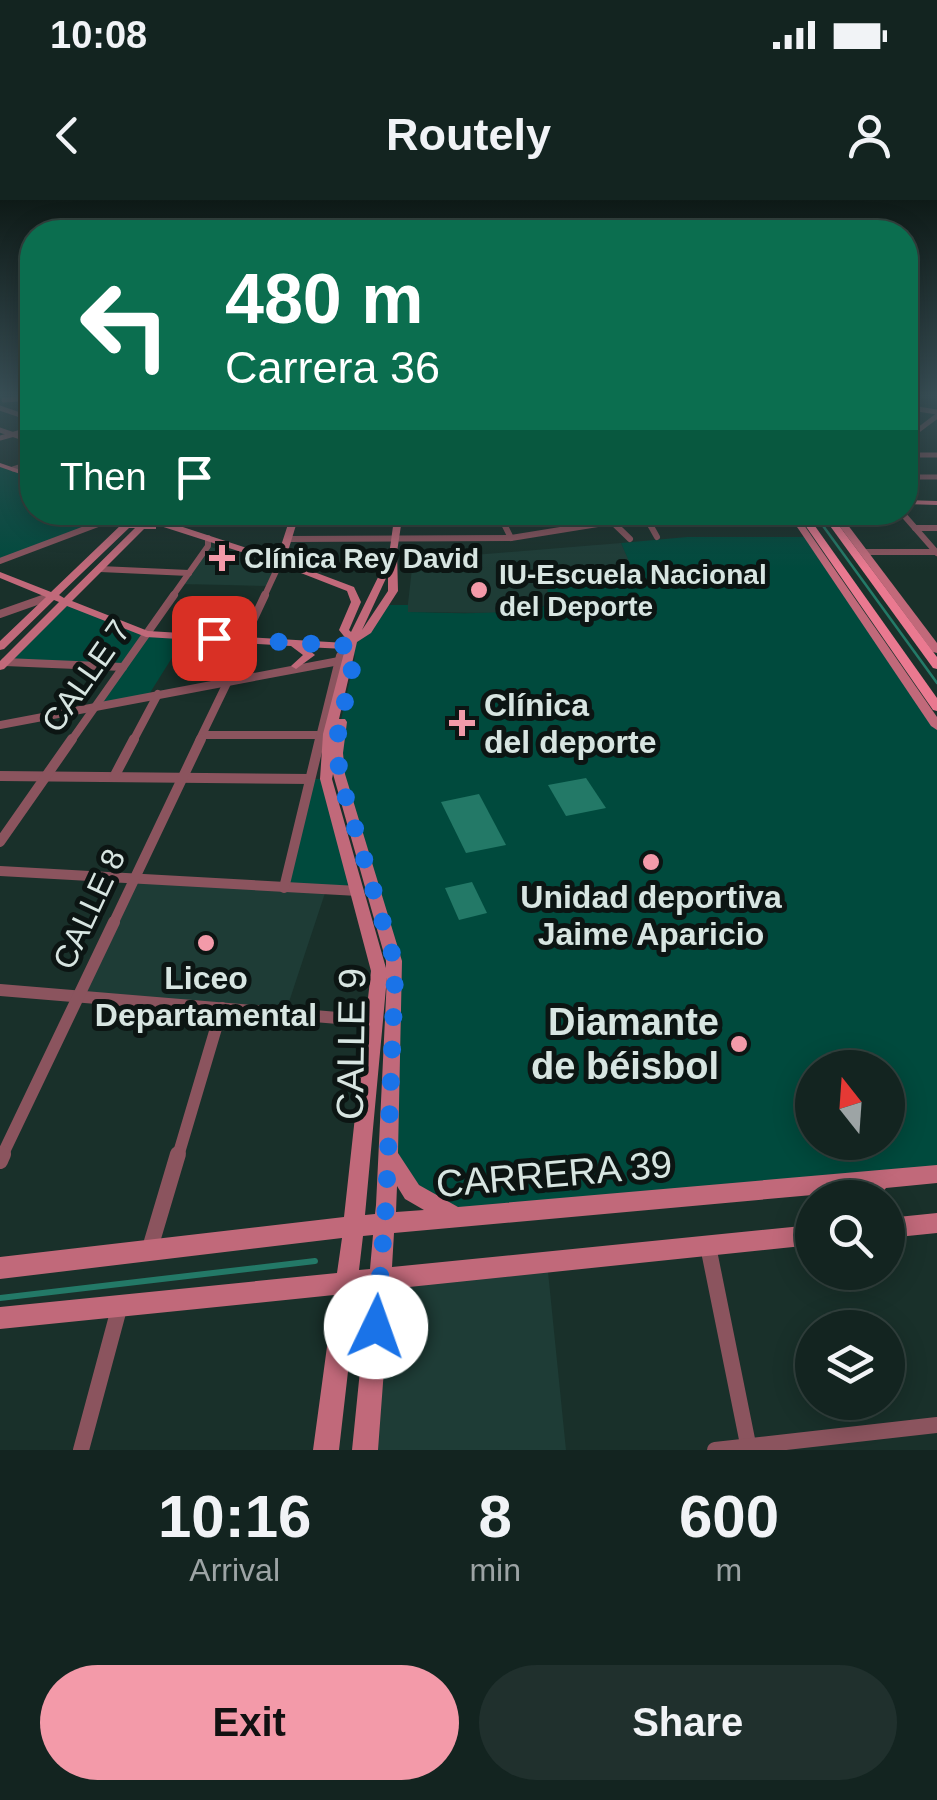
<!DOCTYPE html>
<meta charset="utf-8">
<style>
:root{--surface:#132420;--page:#20302d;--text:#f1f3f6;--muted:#9da4a5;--line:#32413e;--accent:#f39aa9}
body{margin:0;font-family:Helvetica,sans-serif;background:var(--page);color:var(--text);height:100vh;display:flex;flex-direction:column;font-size:38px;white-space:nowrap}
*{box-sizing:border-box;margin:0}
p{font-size:32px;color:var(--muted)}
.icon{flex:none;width:55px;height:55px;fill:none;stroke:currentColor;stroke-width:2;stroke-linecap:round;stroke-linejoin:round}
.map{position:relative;height:1250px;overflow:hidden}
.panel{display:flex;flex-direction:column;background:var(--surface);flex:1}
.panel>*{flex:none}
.banner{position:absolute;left:20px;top:20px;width:898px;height:305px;border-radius:40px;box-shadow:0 5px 25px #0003,0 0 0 2px var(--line);background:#0b6e4f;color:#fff;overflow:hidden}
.needle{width:65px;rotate:343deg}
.fabs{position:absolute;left:795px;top:850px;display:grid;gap:20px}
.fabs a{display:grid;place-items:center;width:110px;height:110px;border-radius:50%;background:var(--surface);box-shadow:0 5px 25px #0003,0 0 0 2px var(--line);font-size:50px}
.pin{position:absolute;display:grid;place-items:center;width:85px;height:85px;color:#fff;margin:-42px;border-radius:20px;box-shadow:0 5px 15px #0006}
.me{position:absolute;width:110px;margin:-55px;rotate:3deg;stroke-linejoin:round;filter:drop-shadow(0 0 8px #0008)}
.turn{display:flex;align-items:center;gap:35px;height:210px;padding:0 40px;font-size:45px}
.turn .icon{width:130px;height:130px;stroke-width:2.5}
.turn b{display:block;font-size:70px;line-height:85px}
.then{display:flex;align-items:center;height:95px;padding:0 40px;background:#0003;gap:20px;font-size:38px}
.eta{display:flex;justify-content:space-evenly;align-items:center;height:170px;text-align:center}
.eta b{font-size:60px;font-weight:700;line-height:70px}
.primary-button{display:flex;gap:20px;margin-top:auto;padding:20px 40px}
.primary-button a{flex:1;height:115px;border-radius:60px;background:var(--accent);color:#111;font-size:40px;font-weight:700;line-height:115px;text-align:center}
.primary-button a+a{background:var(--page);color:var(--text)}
.status{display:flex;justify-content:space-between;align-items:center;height:70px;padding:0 50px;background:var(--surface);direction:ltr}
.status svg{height:28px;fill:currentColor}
header{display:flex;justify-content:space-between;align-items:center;height:130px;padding:0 40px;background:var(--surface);font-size:45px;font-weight:700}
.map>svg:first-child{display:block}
</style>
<div class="status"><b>10:08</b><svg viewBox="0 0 49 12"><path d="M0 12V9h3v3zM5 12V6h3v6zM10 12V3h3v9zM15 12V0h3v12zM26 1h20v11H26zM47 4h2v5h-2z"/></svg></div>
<header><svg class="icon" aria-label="back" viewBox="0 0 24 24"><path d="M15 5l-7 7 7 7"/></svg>Routely<svg class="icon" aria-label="person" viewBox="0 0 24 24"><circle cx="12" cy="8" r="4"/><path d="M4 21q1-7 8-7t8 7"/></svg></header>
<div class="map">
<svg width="937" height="1250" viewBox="0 0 937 1250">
<rect width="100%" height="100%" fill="#19302a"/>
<g fill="#1e3c36">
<path d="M621,343L636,375L547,374L550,405L496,413L407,412L413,360Z"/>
<path d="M208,346L277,369L270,386L181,384Z"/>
<path d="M134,679L326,690L285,814L79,796Z"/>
<path d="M547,1062L566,1250H365L379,1078Z"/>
</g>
<g fill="#004a3d" fill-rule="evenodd">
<path d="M0,265L32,276V312L119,314L0,361Z"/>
<path d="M687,337H807L937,526V974L460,1019L396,973L394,787L353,626L338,534L355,456L349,450L384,405H408V412C455,413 502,416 549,405L546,374L635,375L621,343ZM812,868H888V942H812Z"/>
<path d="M66,402L146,434L185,437L148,496L95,507L122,468L5,462Z"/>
<path d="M310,579H326L358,691L284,688Z"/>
</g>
<g fill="#237967">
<path d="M586,578L606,608L566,616L548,585Z"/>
<path d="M479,594L506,645L466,653L441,602Z"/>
<path d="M472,682L487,713L459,720L445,688Z"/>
</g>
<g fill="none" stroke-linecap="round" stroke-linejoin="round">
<path stroke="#237967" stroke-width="2.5" d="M813,312L937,483"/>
<path stroke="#237967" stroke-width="6" d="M0,1098L315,1061"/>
<g stroke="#8b545e" stroke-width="5">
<path d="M4,200L32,198"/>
<path d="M905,207L937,212"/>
<path d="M0,208L32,219"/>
<path d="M0,230L32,241"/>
<path d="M0,238L32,229"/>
<path d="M905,240L937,216"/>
<path d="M905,255H937"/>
<path d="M13,269L32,263"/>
<path d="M905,277H937"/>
</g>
<g stroke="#8b545e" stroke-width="6">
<path d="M498,312L511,338"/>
<path d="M602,312L630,339"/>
<path d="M643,312L657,337"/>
<path d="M901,312L937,353"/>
<path d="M915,328H937"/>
<path d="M287,339L511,338L610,322L797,321"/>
<path d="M863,352H937"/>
<path d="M0,361L114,318L118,312"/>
<path d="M100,369L189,373"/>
<path d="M47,397L51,396"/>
<path d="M172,397L208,346V338"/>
<path d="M264,397L277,369"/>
</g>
<g stroke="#8b545e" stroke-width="8">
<path d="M0,414L51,396"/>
<path d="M244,440L265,395"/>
<path d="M5,462L123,467"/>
<path d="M0,525L339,461"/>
<path d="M203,535H320"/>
<path d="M71,541L174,395"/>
<path d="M133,541L158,494"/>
<path d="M199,541L228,481"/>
<path d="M319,541L340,456"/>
</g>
<g stroke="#8b545e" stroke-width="10">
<path d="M0,576L310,579"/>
<path d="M114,577L134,539"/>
<path d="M0,642L72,539"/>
<path d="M0,671L358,691"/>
<path d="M284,688L320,539"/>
<path d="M113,724L201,539"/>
</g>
<g stroke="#8b545e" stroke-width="12">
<path d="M0,790L374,821"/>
<path d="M2,956L114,722"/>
<path d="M178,956L222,808"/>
</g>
<g stroke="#8b545e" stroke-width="16">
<path d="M0,961L3,954"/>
<path d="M708,1046L749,1249"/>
<path d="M150,1048L178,954"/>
<path d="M81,1250L120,1105"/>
<path d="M715,1250L937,1225"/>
</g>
<g fill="#c1697a" fill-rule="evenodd">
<path d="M0,263L32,274V278L0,267Z"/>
<path d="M905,300L937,301V305L905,304Z"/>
<path d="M123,312H137L277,358L292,312H300L285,361L354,387L361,402L349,430L351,432L389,355L395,312H403L397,352L398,391L371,433L357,442L339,519H345L347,522L343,553L345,574L402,761L398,953L419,985L458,1007L937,965V983L886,988L878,998H854L857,991L394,1033L392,1067L812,1025V1045L390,1089L378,1250H352L368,1091L357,1093L339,1250H313L334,1095L0,1129V1107L337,1073L342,1038L0,1079V1057L344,1017L371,771L320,579L323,534L345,449L305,447L315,455L296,469L291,466L303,455L291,446L146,437L67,406L4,469L0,470V461L59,402L54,400L4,449L0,450V441L46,397L0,378V372L51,392L123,323L135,319L139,321L137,323L145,321ZM148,322L275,363V371H281L283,366L347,391L351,402L339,430L347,440L346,443L148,431L72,401L144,329H156V325L148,324ZM129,328H135L64,398L59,395ZM388,374V391L362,430ZM333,574L386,761V768L332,579ZM387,777L376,1005L375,1014L365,1015ZM397,986L405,999L424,1010L396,1012ZM373,1035L370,1069L359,1070L363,1036Z"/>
<path d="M787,312H795L937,517V530L931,526Z"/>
<path d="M829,312H838L937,443V453L933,452Z"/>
<path d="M937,1013V1033L888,1038V1018Z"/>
</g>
<g fill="#ea7990" fill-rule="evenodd">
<path d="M796,312H805L937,498V511L933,510Z"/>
<path d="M820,312H829L937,457V469L933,468Z"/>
</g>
</g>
<linearGradient id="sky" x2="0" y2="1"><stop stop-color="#0e1a17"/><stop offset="0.53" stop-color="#384e55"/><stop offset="1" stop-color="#384e55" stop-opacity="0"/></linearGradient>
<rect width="937" height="369" fill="url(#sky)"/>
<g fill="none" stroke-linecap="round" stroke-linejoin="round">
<path stroke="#1a73e8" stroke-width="18" stroke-dasharray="0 32.4" d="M214,438L350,446L355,455L338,534L339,574L394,760L395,776L386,1004L376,1127"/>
</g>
<g fill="#f39aa9" stroke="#0c1513" stroke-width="4">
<path d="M217 343h10v10h10v10h-10v10h-10v-10h-10v-10h10z"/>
<circle cx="479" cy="390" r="10"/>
<path d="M457 508h10v10h10v10h-10v10h-10v-10h-10v-10h10z"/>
<circle cx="651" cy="662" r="10"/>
<circle cx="206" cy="743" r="10"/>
<circle cx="739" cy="844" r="10"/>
</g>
<g text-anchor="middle" stroke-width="10" stroke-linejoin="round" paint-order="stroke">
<g font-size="28" font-weight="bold" fill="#d7e5e1" stroke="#0c1513" text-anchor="start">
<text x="244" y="368">Clínica Rey David</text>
<text x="499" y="384">IU-Escuela Nacional<tspan x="499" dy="32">del Deporte</tspan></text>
</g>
<g font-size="32" fill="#d7e5e1" stroke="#0c1513">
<text transform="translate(86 476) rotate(-55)" y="11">CALLE 7</text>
<text transform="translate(89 709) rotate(-65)" y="11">CALLE 8</text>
</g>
<g font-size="32" font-weight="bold" fill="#d7e5e1" stroke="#0c1513">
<text x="484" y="516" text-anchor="start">Clínica<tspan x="484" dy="37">del deporte</tspan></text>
<text x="651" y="708">Unidad deportiva<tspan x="651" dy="37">Jaime Aparicio</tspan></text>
<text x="206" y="789">Liceo<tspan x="206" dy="37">Departamental</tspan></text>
</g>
<g font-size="38" font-weight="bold" fill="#d7e5e1" stroke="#0c1513" text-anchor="end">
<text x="719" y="835">Diamante<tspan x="719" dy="44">de béisbol</tspan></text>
</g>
<g font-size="38" fill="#d7e5e1" stroke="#0c1513">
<text transform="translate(351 844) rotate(-89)" y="13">CALLE 9</text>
<text transform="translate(554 974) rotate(-5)" y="13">CARRERA 39</text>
</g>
</g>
</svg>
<div class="fabs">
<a><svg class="needle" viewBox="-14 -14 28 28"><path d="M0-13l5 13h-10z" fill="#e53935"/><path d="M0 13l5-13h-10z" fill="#9da4a5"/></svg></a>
<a><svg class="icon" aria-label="search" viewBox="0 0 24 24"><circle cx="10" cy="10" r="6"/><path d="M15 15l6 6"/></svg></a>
<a><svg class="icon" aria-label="layers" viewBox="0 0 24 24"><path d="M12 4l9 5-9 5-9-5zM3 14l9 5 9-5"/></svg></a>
</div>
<div class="pin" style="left:214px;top:438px;background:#d93025"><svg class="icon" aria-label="arrive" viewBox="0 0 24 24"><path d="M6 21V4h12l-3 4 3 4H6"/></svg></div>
<svg class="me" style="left:376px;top:1127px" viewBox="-20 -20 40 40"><circle r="19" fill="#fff"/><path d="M0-13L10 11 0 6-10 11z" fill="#1a73e8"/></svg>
<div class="banner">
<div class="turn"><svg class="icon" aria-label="left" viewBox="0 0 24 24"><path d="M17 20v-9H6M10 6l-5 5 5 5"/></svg><div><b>480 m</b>Carrera 36</div></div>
<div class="then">Then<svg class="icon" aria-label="arrive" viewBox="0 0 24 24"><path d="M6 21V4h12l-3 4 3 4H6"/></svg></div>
</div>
</div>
<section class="panel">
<div class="eta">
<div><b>10:16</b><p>Arrival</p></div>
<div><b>8</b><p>min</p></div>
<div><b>600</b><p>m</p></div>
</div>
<div class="primary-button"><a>Exit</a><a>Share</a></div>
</section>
